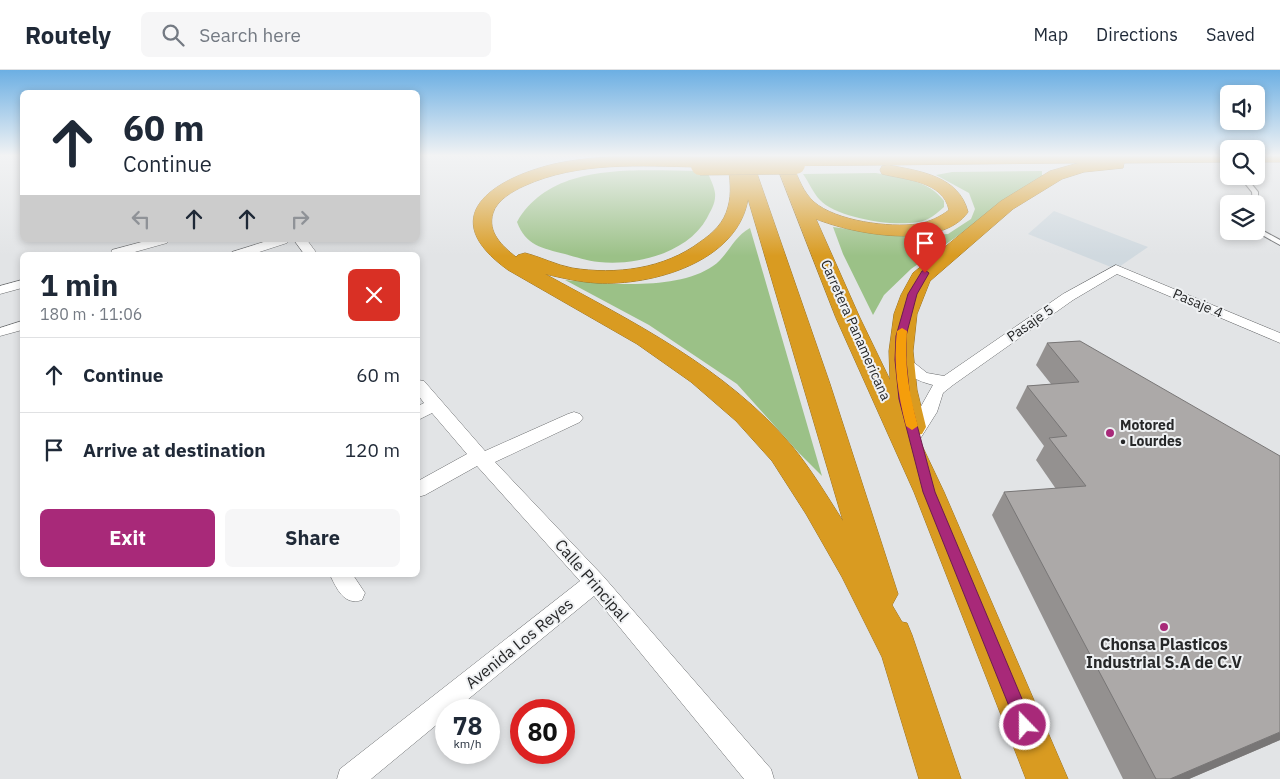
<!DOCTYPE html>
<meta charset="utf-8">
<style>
:root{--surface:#fff;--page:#f6f6f7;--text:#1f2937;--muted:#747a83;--line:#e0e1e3;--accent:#a82979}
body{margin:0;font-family:"IBM Plex Sans",sans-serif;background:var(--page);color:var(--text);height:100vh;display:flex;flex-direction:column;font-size:19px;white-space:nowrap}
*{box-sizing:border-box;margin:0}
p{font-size:16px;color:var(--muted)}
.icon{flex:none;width:28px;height:28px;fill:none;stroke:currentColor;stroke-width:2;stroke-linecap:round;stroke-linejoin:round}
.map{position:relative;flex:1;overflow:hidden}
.drawer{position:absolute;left:20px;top:182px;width:400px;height:325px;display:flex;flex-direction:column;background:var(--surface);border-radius:8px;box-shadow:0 2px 8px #0003}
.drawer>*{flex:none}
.banner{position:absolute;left:20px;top:20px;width:400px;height:152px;border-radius:8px;box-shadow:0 2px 8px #0003;background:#fff;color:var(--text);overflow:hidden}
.tools{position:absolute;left:1220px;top:15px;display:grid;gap:10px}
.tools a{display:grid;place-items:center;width:45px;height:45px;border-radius:8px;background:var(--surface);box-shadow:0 2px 8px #0003;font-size:25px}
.speed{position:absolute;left:435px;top:629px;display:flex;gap:10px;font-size:25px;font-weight:700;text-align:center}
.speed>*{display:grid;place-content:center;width:65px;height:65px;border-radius:50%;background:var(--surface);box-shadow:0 2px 8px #0003;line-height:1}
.speed small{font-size:12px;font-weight:400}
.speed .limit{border:8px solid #d22;background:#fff;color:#111}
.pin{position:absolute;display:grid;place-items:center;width:42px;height:42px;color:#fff;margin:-51px -21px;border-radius:50% 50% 50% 0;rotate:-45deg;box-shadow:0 0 5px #0007}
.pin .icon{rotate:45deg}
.me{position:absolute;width:55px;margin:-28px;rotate:338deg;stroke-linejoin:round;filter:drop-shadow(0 0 4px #0008)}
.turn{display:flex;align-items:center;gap:18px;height:105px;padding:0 20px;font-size:22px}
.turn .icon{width:65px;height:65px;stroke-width:2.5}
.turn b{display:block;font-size:35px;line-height:42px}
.lanes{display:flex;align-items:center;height:48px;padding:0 20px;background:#0003;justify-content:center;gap:25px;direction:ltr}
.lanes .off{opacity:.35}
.round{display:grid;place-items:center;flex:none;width:52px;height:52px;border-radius:8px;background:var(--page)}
.headline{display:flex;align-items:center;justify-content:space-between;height:85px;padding:0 20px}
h1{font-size:30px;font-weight:800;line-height:38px}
.button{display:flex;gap:10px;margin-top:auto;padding:10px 20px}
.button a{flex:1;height:58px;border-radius:8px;background:var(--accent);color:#fff;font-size:20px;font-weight:800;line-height:58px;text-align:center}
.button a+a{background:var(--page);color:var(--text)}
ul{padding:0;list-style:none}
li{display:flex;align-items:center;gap:15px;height:75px;padding:0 20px;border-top:1px solid var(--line)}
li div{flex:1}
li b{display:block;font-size:19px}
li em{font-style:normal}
header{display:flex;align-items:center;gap:30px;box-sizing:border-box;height:70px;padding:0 25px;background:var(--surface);border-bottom:1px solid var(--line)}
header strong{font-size:24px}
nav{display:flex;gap:28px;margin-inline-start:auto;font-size:18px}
.search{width:350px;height:45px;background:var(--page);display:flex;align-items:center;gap:12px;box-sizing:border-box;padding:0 18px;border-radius:8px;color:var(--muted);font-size:19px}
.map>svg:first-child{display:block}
</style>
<header>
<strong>Routely</strong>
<div class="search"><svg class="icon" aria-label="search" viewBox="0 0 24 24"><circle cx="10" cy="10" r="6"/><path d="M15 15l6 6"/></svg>Search here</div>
<nav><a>Map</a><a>Directions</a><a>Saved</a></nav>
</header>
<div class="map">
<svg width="1280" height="709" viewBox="0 0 1280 709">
<rect width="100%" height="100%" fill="#e2e4e6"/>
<path fill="#d0d9df" d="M1054,141L1148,177L1116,199L1028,164Z"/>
<g fill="#9bc187">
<path d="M707,101C710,108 714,116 715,123C716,133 711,140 707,148C688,183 636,196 599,192C587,191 576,187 565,184C542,178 526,176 517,152C554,88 644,102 707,101Z"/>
<path d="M1042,101V106L911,199L884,225L873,245L843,184L833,157L885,164L918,166L948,164L971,149L975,139L969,123L936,105L952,102Z"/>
<path d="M876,103C899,107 929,110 944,131V137C939,141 934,146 928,149C906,160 837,149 820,130C813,123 809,112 803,104Z"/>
<path d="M750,158L822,406L799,383L737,314L649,255L565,210C606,214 677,221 713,196C728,186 733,167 750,158Z"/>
</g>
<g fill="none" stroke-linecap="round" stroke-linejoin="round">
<g stroke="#696b6d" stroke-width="2">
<g id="lane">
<path d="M1224,91L1229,94V98L1222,94V92Z"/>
<path d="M1239,106H1245L1258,122V135L1253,134L1252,122Z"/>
<path d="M1256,157L1280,170V175L1255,161Z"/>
</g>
</g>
<g stroke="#696b6d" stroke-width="1">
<g id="street">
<path d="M149,170H169L167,173L124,185H112L111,183L112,180Z"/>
<path d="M270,170H289L287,173L250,185H231L232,182Z"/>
<path d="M294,170H307L318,185H305Z"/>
<path d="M1116,195L1280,263V273L1117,204L1073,230L953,315L943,323L937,342L920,369L914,371L908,369L905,365L933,315C917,311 903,304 893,290L895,287H907L927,303L944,306L1063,224Z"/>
<path d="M22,210V218L0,224V216Z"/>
<path d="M22,251V260L0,266V258Z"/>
<path d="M418,310L424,311L485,381L568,344L574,342L580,344L583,348L580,352L495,392L603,506L771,699L774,709H744L594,526L455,640H446V647L371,709H337L340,699L580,511L477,396L425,425L418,427V411L467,384L432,343L418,350V336L424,333L418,325Z"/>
<path d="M330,505H353L365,523L362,530C344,536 337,519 330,505Z"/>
</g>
</g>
<g stroke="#9a7223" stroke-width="1">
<g id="highway">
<path d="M626,86L699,87L705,89L707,92L705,95L699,97C640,96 579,91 524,116C513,121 497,130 493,143C487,162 502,176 516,187L518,185L525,183C541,187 556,195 572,198C616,205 664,199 700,172C713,163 724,153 728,137C732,123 730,109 728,95L730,91L736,90L735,86H751L830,314L898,524L892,535L902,552L907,553L912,565L961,709H919L882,587L842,507L806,444L772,391L736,351L691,312L637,274L508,200C434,147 492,109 554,94C577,89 602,87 626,86ZM748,129L843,451C827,426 811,399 792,376C726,298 633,252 545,204C562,208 579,212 597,213C652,216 738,192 748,129Z"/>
<path d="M773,86H1229V92L1124,93L1123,98L1084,102L1062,109L1013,139L930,211L917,244L913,281L917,320L926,357L922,364L917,365L944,422L1068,709H1026L914,422L836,248ZM1078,93L1050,101L1001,131L913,203L901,225L894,244L889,281L890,310L860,248L816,149C853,164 941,181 968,142C959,106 920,101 888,95ZM888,95L882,96L880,100L882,104C906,110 943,111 949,140C940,147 929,152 918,154C889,158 836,151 814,132C803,122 799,109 793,96Z"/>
<rect x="1256" y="86" width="24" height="6"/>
</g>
</g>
<use href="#lane" fill="#fff" fill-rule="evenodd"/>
<use href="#street" fill="#fff" fill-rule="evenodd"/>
<use href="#highway" fill="#d99b21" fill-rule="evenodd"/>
<g stroke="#9a7223" stroke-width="19" stroke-linecap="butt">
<path id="highway-bridge" d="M700,96L796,95"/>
</g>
<use href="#highway-bridge" stroke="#d99b21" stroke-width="18"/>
</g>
<path fill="#949190" d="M1080,271L1280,670L1189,709H1123L992,445L1004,422L1056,419L1036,390L1044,376L1016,338L1027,316L1051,314L1036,295L1047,273Z"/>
<path fill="#787676" d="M1280,662V670L1189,709H1170Z"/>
<path fill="#aca9a8" stroke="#787676" d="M1080,271L1280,386V662L1170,709H1156L1004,422L1086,416L1049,368L1067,366L1027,316L1079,312L1047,273Z"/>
<linearGradient id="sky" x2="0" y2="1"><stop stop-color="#6cafe3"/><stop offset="0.46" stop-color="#f2f3f4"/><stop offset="1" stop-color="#f2f3f4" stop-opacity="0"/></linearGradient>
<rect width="1280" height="186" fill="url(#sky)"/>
<path fill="#a82979" stroke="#6d1b4f" d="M925,200L929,203L917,224L906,266V290L910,329L935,422L1033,655L1031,661L1025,663L1019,661L923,422L899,329L895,290L896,266L908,224L922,201Z"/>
<path fill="#f59e0b" d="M902,258L907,261C904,294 909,324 918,356L912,360L906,356C898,324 893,294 897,261Z"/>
<g fill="#a82979" stroke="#eff1f3" stroke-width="2">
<circle cx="1110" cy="363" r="5"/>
<circle cx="1164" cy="557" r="5"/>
</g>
<g text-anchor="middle" stroke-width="4" stroke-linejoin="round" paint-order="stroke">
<g font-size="14" fill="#262728" stroke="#eff1f3">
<text transform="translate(1198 233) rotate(23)" y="5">Pasaje 4</text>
<text transform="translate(1030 253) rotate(-35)" y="5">Pasaje 5</text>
<text transform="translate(856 260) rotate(66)" y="5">Carretera Panamericana</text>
</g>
<g font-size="14" font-weight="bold" fill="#262728" stroke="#eff1f3" text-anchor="start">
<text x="1120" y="360">Motored<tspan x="1120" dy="16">• Lourdes</tspan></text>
</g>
<g font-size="16" fill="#262728" stroke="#eff1f3">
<text transform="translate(592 510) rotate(49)" y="6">Calle Principal</text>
<text transform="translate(519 573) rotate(-39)" y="6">Avenida Los Reyes</text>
</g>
<g font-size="16" font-weight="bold" fill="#262728" stroke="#eff1f3">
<text x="1164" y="580">Chonsa Plasticos<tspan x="1164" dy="18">Industrial S.A de C.V</tspan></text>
</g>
</g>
</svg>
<div class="tools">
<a><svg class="icon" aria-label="sound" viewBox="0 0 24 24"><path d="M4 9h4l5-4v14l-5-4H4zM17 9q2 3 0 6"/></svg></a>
<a><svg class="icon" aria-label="search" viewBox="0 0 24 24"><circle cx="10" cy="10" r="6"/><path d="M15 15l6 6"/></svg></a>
<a><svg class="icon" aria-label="layers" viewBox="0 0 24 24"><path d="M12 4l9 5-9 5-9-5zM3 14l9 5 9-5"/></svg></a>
</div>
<div class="speed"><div>78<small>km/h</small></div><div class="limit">80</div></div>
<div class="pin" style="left:925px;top:203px;background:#d93025"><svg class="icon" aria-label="arrive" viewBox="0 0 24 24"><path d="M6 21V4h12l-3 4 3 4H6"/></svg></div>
<svg class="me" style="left:1025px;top:655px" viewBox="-20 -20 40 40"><circle r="17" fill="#a82979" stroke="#fff" stroke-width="3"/><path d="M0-11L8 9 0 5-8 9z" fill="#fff"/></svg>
<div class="banner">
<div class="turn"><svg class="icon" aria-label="ahead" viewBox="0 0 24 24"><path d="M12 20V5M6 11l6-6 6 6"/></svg><div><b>60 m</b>Continue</div></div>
<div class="lanes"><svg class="icon off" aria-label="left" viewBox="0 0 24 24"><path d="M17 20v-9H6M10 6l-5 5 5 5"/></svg><svg class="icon" aria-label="ahead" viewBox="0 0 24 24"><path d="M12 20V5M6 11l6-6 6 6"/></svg><svg class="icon" aria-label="ahead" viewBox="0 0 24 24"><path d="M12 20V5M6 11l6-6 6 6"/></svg><svg class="icon off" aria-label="right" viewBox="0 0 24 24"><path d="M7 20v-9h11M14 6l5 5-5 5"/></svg></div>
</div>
<section class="drawer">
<div class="headline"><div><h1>1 min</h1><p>180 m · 11:06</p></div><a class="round" style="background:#d93025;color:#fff"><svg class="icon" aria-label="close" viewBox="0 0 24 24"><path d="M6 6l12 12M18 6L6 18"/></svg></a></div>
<ul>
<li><svg class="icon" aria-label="ahead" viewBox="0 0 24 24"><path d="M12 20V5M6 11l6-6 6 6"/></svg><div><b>Continue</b></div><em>60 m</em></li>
<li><svg class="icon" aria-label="arrive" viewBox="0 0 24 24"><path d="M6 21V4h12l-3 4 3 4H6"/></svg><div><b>Arrive at destination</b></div><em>120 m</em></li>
</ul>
<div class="button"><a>Exit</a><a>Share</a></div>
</section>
</div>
